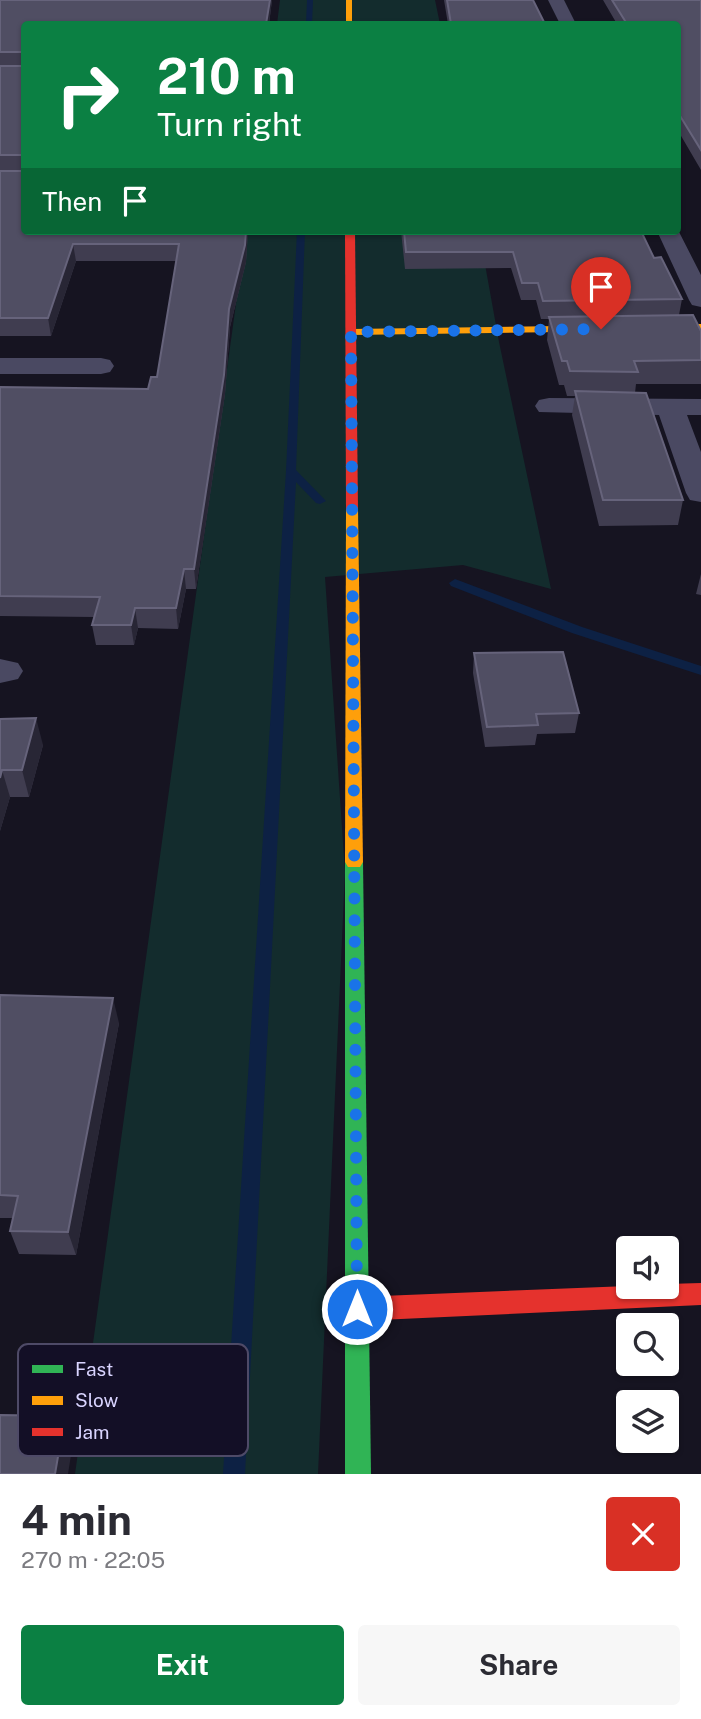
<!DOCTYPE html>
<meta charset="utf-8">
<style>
:root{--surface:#fff;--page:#f7f7f7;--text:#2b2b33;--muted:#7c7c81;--accent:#0b8043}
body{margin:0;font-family:"Public Sans",sans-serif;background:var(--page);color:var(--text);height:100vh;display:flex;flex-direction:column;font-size:26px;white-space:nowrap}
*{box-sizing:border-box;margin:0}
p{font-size:23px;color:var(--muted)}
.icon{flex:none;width:38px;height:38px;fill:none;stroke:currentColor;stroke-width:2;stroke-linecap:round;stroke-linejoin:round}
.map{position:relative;height:1474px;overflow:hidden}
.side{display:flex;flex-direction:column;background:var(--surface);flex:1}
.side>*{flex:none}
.hud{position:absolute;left:21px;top:21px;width:660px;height:214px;border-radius:7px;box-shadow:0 2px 5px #0004;background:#0b8043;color:#fff;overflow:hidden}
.controls{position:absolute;left:616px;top:1236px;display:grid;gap:14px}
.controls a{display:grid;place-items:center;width:63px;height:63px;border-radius:7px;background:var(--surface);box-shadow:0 2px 5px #0004;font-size:35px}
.pin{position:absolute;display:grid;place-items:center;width:60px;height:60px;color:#fff;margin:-72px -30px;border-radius:50% 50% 50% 0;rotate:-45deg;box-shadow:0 0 7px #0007}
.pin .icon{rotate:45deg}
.me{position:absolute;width:77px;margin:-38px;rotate:0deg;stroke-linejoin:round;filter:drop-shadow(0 0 5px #0008)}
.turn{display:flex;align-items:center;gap:24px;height:147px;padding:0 21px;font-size:32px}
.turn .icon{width:91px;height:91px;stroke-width:2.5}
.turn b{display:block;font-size:49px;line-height:60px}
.then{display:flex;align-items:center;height:66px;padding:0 21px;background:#0003;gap:14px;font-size:26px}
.round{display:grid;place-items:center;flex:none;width:74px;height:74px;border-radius:7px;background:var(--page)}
.headline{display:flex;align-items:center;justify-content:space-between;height:119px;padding:0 21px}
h1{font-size:42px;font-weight:700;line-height:52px}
.primary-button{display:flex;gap:14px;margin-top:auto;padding:14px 21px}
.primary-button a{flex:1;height:80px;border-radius:7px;background:var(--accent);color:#fff;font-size:28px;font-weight:700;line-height:80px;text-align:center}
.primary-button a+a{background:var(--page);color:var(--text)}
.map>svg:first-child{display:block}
</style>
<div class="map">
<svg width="701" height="1474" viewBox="0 0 701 1474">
<rect width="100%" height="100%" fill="#161421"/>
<g fill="#132c2d">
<path d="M280,0H435L440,24H277Z"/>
<path d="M246,231H479L499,342L551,589L463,565L325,577L345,872L318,1474H75Z"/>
</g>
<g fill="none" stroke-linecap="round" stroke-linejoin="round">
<g fill="#0d2144" fill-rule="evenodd">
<path d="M307,0H313L312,24H306Z"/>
<path d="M297,231H305L296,470L326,501L320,504L316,503L296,482L245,1474H223L286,471Z"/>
<path d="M455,579L582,627L701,666V675L572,633L451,586L449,583Z"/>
</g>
<g fill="#4a4962" fill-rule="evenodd">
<path d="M548,0H564L576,24H560Z"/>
<path d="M677,228L701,275V307L692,305L689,300L657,231H677Z"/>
<path d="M0,358H101L110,360L114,366L110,372L101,374H0Z"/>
<path d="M549,398L701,399V415H687L701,452V502L690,500L686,493L659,415L539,412L535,406L539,400Z"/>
<path d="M0,659L18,663L23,671L18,679L0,683Z"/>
</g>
<path fill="#30b455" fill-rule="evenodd" d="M354,855L360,857L363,862L371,1474H345V862L348,857Z"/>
<g fill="#ff9f0a" fill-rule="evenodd">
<rect x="346" y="0" width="6" height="24"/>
<path d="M701,324V330L351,335L346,332L351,329Z"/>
<path d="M352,505L358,509L363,862L360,867H348L345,862L346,509Z"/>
</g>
<g fill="#e5322d" fill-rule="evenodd">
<path d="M345,231H355L358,509L352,513L346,509Z"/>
<path d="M701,1283V1305L357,1321L349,1317L345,1309L349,1301L357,1297L628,1286H667V1284Z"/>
</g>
</g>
<g fill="#403d50">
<path d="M0,0H272L269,24H24L248,231L246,262L230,327L225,394L196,589H186L178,629L138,628L134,645H96L92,625L94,617L0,616V387L148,389L157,377L176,261H76L51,336H0Z"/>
<path d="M444,0H533L545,24H448Z"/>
<path d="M603,0H701V170L677,129V24H617Z"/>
<path d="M401,231H641L654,258L682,299L679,315L701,331V384H636L635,393L683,500L678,525L599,526L572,415L575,396H567L564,385H559L547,340L549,319H541L536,300H521L511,268L405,269Z"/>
<path d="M701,574V595L696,594Z"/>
<path d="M474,653L579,713L575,733L537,734L535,745L485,747L473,673Z"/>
<path d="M0,719L43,745L29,797H10L0,831Z"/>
<path d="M0,995L119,1023L76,1255L19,1254L10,1231L13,1218H0Z"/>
</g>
<g fill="#282635">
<path d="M270,0H272L269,24H266Z"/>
<path d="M246,231H248L246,262L230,327L225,394L196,589L194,569L229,309Z"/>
<path d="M73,244L76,261L51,336L48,318Z"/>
<path d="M184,569L186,589L178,629L176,608Z"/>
<path d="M135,608L138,628L134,645L131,625Z"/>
<path d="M36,718L43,745L29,797L22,770Z"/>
<path d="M2,770L10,797L0,831V778Z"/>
<path d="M113,998L119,1023L76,1255L68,1232Z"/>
<path d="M65,1416L74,1436L68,1474H55Z"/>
</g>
<g fill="#504e63" stroke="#66637b" stroke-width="2">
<path d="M0,0H270L266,24H24V231H246L245,245L229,309L224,375L194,569H184L176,608H135L131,625H92L100,597L0,596V387L148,389L151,377H157L179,244H73L48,318H0V171H23V155H0V66H23L24,52H0Z"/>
<path d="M447,0H533L545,24H451Z"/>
<path d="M612,0H701V150L677,111V24H627Z"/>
<path d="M404,231H641L654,258L661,257L682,299L543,301L538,283H522L513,252H406Z"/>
<path d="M693,315L701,331V360L634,361L638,372L570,371L567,361H562L549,317Z"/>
<path d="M575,391L646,393L683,500H603Z"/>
<path d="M563,652L579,713L536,714L538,725L487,727L474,653Z"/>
<path d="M36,718L22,770H2L0,778V719Z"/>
<path d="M0,995L113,998L68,1232L10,1231L18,1196L0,1195Z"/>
<path d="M0,1415L65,1416L55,1474H0Z"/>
</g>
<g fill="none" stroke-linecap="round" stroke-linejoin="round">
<path stroke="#1a73e8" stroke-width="12" stroke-dasharray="0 21.6" d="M357,1309L351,332L601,329"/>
</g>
<rect x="18" y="1344" width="230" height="112" rx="10" fill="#130f26" stroke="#4e4a67" stroke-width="2"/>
<rect x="32" y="1365" width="31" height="8" fill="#30b455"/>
<rect x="32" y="1396" width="31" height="9" fill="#ff9f0a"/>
<rect x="32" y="1428" width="31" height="8" fill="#e5322d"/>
<g font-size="19" fill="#d9d4ff">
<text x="75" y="1376">Fast</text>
<text x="75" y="1407">Slow</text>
<text x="75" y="1439">Jam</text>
</g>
</svg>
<div class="controls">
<a><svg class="icon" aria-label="sound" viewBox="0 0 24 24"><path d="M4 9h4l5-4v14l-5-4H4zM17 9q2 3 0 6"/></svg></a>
<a><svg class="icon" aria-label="search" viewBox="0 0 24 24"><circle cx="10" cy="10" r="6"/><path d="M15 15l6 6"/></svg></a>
<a><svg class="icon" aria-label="layers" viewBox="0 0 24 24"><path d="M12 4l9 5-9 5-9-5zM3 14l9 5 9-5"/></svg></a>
</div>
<div class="pin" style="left:601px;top:329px;background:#d93025"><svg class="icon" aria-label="arrive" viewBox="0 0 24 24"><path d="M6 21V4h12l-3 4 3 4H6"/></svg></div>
<svg class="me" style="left:357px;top:1309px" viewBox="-20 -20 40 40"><circle r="17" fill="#1a73e8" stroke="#fff" stroke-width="3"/><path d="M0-11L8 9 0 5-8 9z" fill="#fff"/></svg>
<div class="hud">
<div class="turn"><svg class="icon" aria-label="right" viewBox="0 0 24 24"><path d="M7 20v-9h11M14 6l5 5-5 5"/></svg><div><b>210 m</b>Turn right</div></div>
<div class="then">Then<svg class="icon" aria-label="arrive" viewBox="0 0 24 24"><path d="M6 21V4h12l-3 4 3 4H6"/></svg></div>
</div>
</div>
<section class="side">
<div class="headline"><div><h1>4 min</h1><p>270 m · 22:05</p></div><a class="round" style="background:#d93025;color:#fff"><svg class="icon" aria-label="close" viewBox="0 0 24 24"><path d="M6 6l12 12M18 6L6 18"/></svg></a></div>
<div class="primary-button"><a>Exit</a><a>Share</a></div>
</section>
